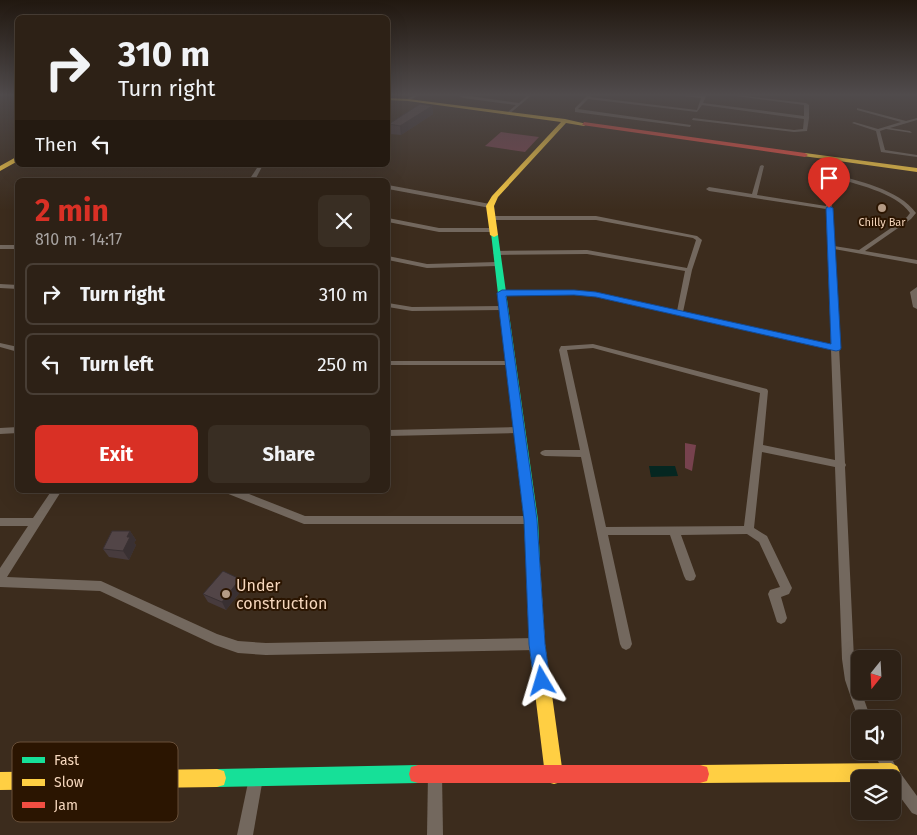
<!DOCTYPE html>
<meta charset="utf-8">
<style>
:root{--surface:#2d2116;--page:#392e23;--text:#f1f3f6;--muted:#a7a3a1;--line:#483e35;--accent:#d93025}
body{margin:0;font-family:"Fira Sans",sans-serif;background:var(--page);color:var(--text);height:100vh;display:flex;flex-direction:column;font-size:19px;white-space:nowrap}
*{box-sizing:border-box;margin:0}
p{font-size:16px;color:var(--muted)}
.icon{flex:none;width:28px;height:28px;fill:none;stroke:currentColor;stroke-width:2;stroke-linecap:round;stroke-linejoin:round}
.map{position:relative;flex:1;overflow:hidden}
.drawer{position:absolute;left:15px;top:178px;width:375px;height:315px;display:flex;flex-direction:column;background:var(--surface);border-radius:8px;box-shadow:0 5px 20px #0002,0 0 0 1px var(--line)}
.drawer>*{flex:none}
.top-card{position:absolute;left:15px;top:15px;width:375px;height:152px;border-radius:8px;box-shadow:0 5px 20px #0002,0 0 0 1px var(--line);background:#2d2116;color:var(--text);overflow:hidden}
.needle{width:32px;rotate:198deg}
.fabs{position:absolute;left:851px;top:650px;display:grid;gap:10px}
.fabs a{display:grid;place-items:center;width:50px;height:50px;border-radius:8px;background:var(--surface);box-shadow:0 5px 20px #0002,0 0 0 1px var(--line);font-size:25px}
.pin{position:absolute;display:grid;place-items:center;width:42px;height:42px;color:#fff;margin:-51px -21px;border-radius:50% 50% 50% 0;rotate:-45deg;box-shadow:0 0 5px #0007}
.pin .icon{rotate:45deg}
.me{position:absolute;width:55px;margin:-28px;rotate:353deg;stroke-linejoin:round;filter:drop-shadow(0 0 4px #0008)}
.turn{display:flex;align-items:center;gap:18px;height:105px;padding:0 20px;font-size:22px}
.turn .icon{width:65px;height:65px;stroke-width:2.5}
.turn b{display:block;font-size:35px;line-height:42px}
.then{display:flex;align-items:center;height:48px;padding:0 20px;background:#0003;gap:10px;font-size:19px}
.round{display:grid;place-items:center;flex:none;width:52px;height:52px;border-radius:8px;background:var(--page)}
.overview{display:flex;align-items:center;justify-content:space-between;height:85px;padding:0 20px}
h1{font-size:30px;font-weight:700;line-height:38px;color:var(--accent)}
.cta{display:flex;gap:10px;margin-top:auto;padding:10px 20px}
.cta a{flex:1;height:58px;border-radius:8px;background:var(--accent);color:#fff;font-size:20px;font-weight:700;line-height:58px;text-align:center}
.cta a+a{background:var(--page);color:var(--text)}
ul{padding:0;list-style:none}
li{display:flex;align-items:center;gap:15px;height:62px;margin:0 10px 8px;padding:0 10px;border:2px solid var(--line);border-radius:8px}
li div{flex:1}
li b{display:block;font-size:19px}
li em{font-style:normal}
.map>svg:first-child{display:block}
</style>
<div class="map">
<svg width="917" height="835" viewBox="0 0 917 835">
<rect width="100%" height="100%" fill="#3c2c1d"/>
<g fill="#77424e">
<path d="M501,132L539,137L525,152L485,146Z"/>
<path d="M685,443L696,445L692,471L685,468Z"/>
</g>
<path fill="#052721" d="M649,466H675L678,476L651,477Z"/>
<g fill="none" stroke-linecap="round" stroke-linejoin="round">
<g fill="#73685e" fill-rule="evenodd">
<path d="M416,94H420L409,101H407V99Z"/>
<path d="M456,94L519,103L529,94H533L508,115L507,113L516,105L463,98Z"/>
<path d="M589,94H593L590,97L697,110L701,98L666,94L702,96L703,94H707L703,103L804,116V105L721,94H728L806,103L809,105V118L807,131L794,132L692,120L693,118L794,130L803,129L804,119L702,105L697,112L588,99L578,109L691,125L690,127L575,112V108Z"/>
<path d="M857,108L906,121L917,118V120L890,128L910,131L912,133L886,129L880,131L885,150L917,155V157L881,152L876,131L852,123L854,122L878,129L901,122L857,110Z"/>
<path d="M827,156L829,157L830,173C857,181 899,189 916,213L911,219L865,251L917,260V264L834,249L845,463L846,465L845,467L854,659L860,691H861L871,719H860V724L845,680L842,659L835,467L762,452L754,528L767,536L792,588L789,594L781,597L787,618L785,622L781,624L777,622L768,594L770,590L780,587L759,542L747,534L681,535L696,576L694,580L690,581L686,580L684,576L670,535H608L632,644L630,648L626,650L622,648L620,644L581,457L545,456L542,455L540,453L542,451L545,450H580L559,350L561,346H564L593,344L767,389L768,391L763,445L835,460L831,349L596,297L574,294H500V292L502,291L574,290L596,293L677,311L685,271L587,254L496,255L493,253L496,251L587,250L687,268L696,240L693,238L596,220H491L488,218L491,216H596L697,236L702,240L692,270L683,312L831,345L826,209L709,191L706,189L709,187L752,194L760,166L762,165L764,166L757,195L826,206L825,157ZM830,176C854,184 896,192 910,213L907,217L859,250L834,246ZM593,348L760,393L744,526L606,527L567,350Z"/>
<path d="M259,165H263L255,180H249Z"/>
<path d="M388,185L490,204L493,206L490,208L388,189Z"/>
<path d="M388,218L439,228H494L497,230L494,232H439L388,222Z"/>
<rect x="0" y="245" width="18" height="4"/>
<path d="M388,256L427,264L497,262L500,264L497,266L427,268L388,260Z"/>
<path d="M0,284L18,285V289L0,288Z"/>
<path d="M917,287V309L913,307L910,292Z"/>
<path d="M388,303L412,307L502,306L506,308L502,310L412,311L388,307Z"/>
<path d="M0,343L18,347V352L0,347Z"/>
<path d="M388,361H509L513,363L509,365H388Z"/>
<path d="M18,427V433L0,434V428Z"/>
<path d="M518,427L522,430L518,433L388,436V430Z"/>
<path d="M52,490H62L7,577L101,581L217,634L238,641L266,643L537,638L541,640L543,644L541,648L537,650L266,655L238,653L215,645L100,591L0,587V568L28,526H0V518H33Z"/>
<path d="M224,490H239L305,516H531L535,517L536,520L535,523L531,524H304L226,493Z"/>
<path d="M873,751H888L896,767L917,796V815L912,813L892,786V779H887Z"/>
<path d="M435,767L440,769L442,774L443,835H427L428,774L430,769Z"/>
<path d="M256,771L261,773L263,778L253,835H237L249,778L251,773Z"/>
</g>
<g fill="#16e098" fill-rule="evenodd">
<path d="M491,233L498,235L538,520L540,564L538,568L533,570L528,568L526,564L524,520Z"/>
<path d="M418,765L425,767L427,774L425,781L418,783L217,787L210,785L208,778L210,771L217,769Z"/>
</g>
<g fill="#ffcf43" fill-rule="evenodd">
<path d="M388,98L408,99L565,119L587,124L584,126L566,123L498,197L494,206L498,235L494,237L490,235L486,206L492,196L561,122L408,101L388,100Z"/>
<path d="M805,153L917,168V172L803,156V154Z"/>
<path d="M18,156V161L0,171V166Z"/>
<path d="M533,558L538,560L540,564L545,644L563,775L561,782L554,784L547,782L545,775L529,644L526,564L528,560Z"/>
<path d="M891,763L897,766L900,772L897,778L892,781V779H860V782L700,783L693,781L691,774L693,767L700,765Z"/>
<path d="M217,769L224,771L226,778L224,785L217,787L0,790V772Z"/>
</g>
<g fill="#f24e42" fill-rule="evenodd">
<path d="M584,122L805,153L808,155L805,157L582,125Z"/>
<path d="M418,765H700L707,767L709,774L707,781L700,783H418L411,781L409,774L411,767Z"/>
</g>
</g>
<g fill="#473b3d">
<path d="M432,106L433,114L401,135L390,134L389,124Z"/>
<path d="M130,531L136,540L134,543L136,545L129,560L109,557L103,549Z"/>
<path d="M244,587L226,610L208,602L203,594Z"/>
</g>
<g fill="#393032">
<path d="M432,106L433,114L401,135L400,126Z"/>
<path d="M130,531L136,540L134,543L136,545L129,560L123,551L127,537Z"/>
<path d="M240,579L244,587L226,610L222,602Z"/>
</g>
<g fill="#524547" stroke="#393032">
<path d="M420,104L432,106L400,126L389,124Z"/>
<path d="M112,531H130L127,537H130L123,551L103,549Z"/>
<path d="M223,571L240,579L222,602L203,594Z"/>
</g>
<linearGradient id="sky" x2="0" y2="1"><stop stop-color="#211810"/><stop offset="0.45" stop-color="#504b4c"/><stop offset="1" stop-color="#504b4c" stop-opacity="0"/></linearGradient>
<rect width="917" height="210" fill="url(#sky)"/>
<path fill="#1a73e8" stroke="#114b97" d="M829,206L833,208L841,348L840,350L836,351L596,297L574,295L506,296L537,520L545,644L550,681L548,687L542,690L536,687L534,681L529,644L524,520L497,293L502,290H574L596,292L831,344L826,208Z"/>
<g fill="#b59b85" stroke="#2b1501" stroke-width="2">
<circle cx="882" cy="208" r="5"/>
<circle cx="226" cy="594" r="5"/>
</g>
<g text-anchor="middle" stroke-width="4" stroke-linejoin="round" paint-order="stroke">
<g font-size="11" fill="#f6d7bd" stroke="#2b1501">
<text x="882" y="226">Chilly Bar</text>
</g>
<g font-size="16" fill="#f6d7bd" stroke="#2b1501" text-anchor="start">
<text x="236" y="591">Under<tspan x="236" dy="18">construction</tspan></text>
</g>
</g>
<rect x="12" y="742" width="166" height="80" rx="8" fill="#2b1501" stroke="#684f39" stroke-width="1"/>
<rect x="22" y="757" width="23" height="6" fill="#16e098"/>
<rect x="22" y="779" width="23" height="7" fill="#ffcf43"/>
<rect x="22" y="802" width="23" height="6" fill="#f24e42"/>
<g font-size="14" fill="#f6d7bd">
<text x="54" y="765">Fast</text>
<text x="54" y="787">Slow</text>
<text x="54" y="810">Jam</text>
</g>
</svg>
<div class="fabs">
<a><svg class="needle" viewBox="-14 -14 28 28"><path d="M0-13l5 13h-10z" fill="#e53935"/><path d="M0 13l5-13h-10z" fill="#a7a3a1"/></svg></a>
<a><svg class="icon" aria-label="sound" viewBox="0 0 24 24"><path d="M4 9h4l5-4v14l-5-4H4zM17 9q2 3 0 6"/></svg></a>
<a><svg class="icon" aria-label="layers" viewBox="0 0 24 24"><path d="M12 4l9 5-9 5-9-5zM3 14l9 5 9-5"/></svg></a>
</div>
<div class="pin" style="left:829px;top:208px;background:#d93025"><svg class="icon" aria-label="arrive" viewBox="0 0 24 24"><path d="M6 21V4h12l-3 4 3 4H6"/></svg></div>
<svg class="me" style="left:542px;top:681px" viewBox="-20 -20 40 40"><path d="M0-17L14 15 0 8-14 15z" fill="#1a73e8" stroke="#fff" stroke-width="4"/></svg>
<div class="top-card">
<div class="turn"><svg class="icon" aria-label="right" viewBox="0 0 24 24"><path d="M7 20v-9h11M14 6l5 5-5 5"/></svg><div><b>310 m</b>Turn right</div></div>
<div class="then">Then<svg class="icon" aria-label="left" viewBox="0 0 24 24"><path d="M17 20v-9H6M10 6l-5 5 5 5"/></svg></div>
</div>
<section class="drawer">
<div class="overview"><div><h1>2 min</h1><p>810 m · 14:17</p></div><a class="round"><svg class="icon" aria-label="close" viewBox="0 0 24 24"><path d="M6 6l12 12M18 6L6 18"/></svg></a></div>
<ul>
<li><svg class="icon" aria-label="right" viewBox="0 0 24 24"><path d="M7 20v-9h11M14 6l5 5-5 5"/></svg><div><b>Turn right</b></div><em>310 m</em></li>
<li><svg class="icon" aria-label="left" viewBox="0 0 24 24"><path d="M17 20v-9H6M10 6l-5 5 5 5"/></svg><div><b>Turn left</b></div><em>250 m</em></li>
</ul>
<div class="cta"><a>Exit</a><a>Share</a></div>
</section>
</div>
